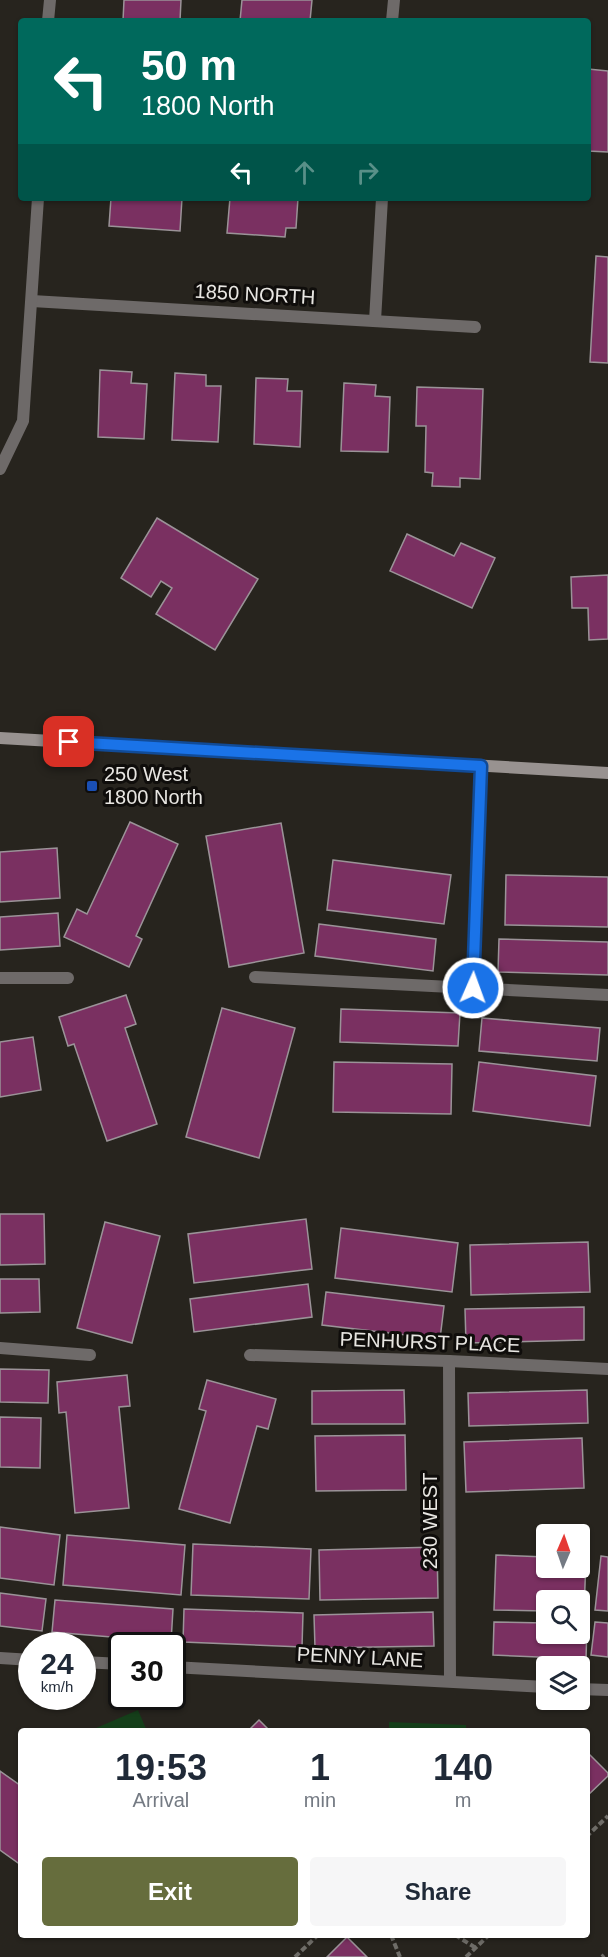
<!DOCTYPE html>
<style>
:root{--surface:#fff;--page:#f6f6f7;--text:#1f2937;--muted:#747a83;--accent:#666d3d}
body{margin:0;font-family:Helvetica,sans-serif;background:var(--page);color:var(--text);height:100vh;display:flex;flex-direction:column;font-size:22px;white-space:nowrap}
*{box-sizing:border-box;margin:0}
p{font-size:20px;color:var(--muted)}
.icon{flex:none;width:33px;height:33px;fill:none;stroke:currentColor;stroke-width:2;stroke-linecap:round;stroke-linejoin:round}
.map{position:relative;flex:1;overflow:hidden}
.panel{position:absolute;left:18px;top:1728px;width:572px;height:210px;display:flex;flex-direction:column;background:var(--surface);border-radius:6px;box-shadow:0 2px 4px #0004}
.panel>*{flex:none}
.top-card{position:absolute;left:18px;top:18px;width:573px;height:183px;border-radius:6px;box-shadow:0 2px 4px #0004;background:#00695c;color:#fff;overflow:hidden}
.needle{width:39px;rotate:2deg}
.tools{position:absolute;left:536px;top:1524px;display:grid;gap:12px}
.tools a{display:grid;place-items:center;width:54px;height:54px;border-radius:6px;background:var(--surface);box-shadow:0 2px 4px #0004;font-size:30px}
.speed{position:absolute;left:18px;top:1632px;display:flex;gap:12px;font-size:30px;font-weight:700;text-align:center}
.speed>*{display:grid;place-content:center;width:78px;height:78px;border-radius:50%;background:var(--surface);box-shadow:0 2px 4px #0004;line-height:1}
.speed small{font-size:15px;font-weight:400}
.speed .limit{border:3px solid #111;border-radius:9px;background:#fff;color:#111}
.pin{position:absolute;display:grid;place-items:center;width:51px;height:51px;color:#fff;margin:-26px;border-radius:12px;box-shadow:0 3px 9px #0006}
.me{position:absolute;width:66px;margin:-33px;rotate:2deg;stroke-linejoin:round;filter:drop-shadow(0 0 4px #0008)}
.turn{display:flex;align-items:center;gap:21px;height:126px;padding:0 24px;font-size:27px}
.turn .icon{width:78px;height:78px;stroke-width:2.5}
.turn b{display:block;font-size:42px;line-height:51px}
.lanes{display:flex;align-items:center;height:57px;padding:0 24px;background:#0003;justify-content:center;gap:30px;direction:ltr}
.lanes .off{opacity:.35}
.eta{display:flex;justify-content:space-evenly;align-items:center;height:102px;text-align:center}
.eta b{font-size:36px;font-weight:800;line-height:42px}
.cta{display:flex;gap:12px;margin-top:auto;padding:12px 24px}
.cta a{flex:1;height:69px;border-radius:6px;background:var(--accent);color:#fff;font-size:24px;font-weight:800;line-height:69px;text-align:center}
.cta a+a{background:var(--page);color:var(--text)}
.map>svg:first-child{display:block}
</style>
<div class="map">
<svg width="608" height="1957" viewBox="0 0 608 1957">
<rect width="100%" height="100%" fill="#27241e"/>
<g fill="#153f1a">
<path d="M138,1710L147,1731H89Z"/>
<path d="M389,1722L466,1725V1731H389Z"/>
</g>
<g fill="#7a3061" stroke="#9b9398" stroke-width="1.5">
<path d="M124,0H181L180,21H123Z"/>
<path d="M242,0H312L310,21H240Z"/>
<path d="M588,69L608,71V152L588,151Z"/>
<path d="M111,198H182L180,231L109,226Z"/>
<path d="M230,198H298L296,228H286L285,237L227,233Z"/>
<path d="M596,256L608,257V363L590,362Z"/>
<path d="M100,370L132,372L131,383L147,384L144,439L98,437Z"/>
<path d="M175,373L206,375V386H221L218,442L172,440Z"/>
<path d="M256,378L288,379L287,391H302L300,447L254,444Z"/>
<path d="M344,383L376,385L375,396L390,397L388,452L341,451Z"/>
<path d="M417,387L483,389L480,479L460,478V487L432,486L433,473L425,472L426,426H416Z"/>
<path d="M157,518L258,579L215,650L156,614L172,588L161,581L151,597L121,578Z"/>
<path d="M407,534L454,556L461,543L495,558L472,608L390,571Z"/>
<path d="M608,575V639L589,640L588,608H572L571,577Z"/>
<path d="M130,822L178,844L136,936L142,939L129,967L64,937L77,909L87,914Z"/>
<path d="M281,823L304,953L229,967L206,836Z"/>
<path d="M57,848L60,898L0,902V852Z"/>
<path d="M333,860L451,875L444,924L327,910Z"/>
<path d="M506,875L608,877V927L505,925Z"/>
<path d="M58,913L60,946L0,950V917Z"/>
<path d="M319,924L436,939L433,971L315,956Z"/>
<path d="M499,939L608,942V975L498,972Z"/>
<path d="M126,995L136,1024L125,1028L157,1124L107,1141L74,1044L68,1046L59,1017Z"/>
<path d="M222,1008L295,1028L259,1158L186,1137Z"/>
<path d="M341,1009L460,1013L458,1046L340,1042Z"/>
<path d="M482,1018L600,1028L597,1061L479,1051Z"/>
<path d="M33,1037L41,1090L0,1097V1042Z"/>
<path d="M334,1062L452,1064L451,1114L333,1112Z"/>
<path d="M479,1062L596,1076L590,1126L473,1111Z"/>
<path d="M0,1214H44L45,1264L0,1265Z"/>
<path d="M306,1219L312,1269L194,1283L188,1234Z"/>
<path d="M105,1222L160,1236L132,1343L77,1328Z"/>
<path d="M341,1228L458,1243L452,1292L335,1278Z"/>
<path d="M588,1242L590,1292L471,1295L470,1245Z"/>
<path d="M0,1279H39L40,1312L0,1313Z"/>
<path d="M308,1284L312,1317L194,1332L190,1299Z"/>
<path d="M326,1292L444,1306L440,1339L322,1325Z"/>
<path d="M584,1307V1340L466,1343L465,1309Z"/>
<path d="M0,1369L49,1370L48,1403L0,1402Z"/>
<path d="M127,1375L130,1406L119,1407L129,1508L75,1513L66,1412L59,1413L57,1382Z"/>
<path d="M207,1380L276,1399L268,1429L257,1426L230,1523L179,1509L206,1411L199,1409Z"/>
<path d="M404,1390L405,1424H312V1391Z"/>
<path d="M587,1390L588,1423L469,1426L468,1393Z"/>
<path d="M0,1417L41,1418L40,1468L0,1467Z"/>
<path d="M405,1435L406,1490L316,1491L315,1436Z"/>
<path d="M582,1438L584,1488L466,1492L464,1442Z"/>
<path d="M0,1527L60,1535L54,1585L0,1578Z"/>
<path d="M67,1535L185,1545L181,1595L63,1585Z"/>
<path d="M193,1544L311,1549L309,1599L191,1595Z"/>
<path d="M437,1547L438,1598L320,1600L319,1550Z"/>
<path d="M496,1555L546,1557V1568H579V1558H586L584,1612H579V1600H546V1611L494,1610Z"/>
<path d="M601,1556L608,1557V1611L595,1610Z"/>
<path d="M0,1593L46,1599L42,1631L0,1626Z"/>
<path d="M55,1600L173,1609L171,1642L52,1632Z"/>
<path d="M184,1609L303,1613L302,1647L183,1642Z"/>
<path d="M433,1612L434,1646L315,1648L314,1615Z"/>
<path d="M494,1622L546,1623V1634H579V1625H587L586,1659L493,1655Z"/>
<path d="M595,1622L608,1623V1657L591,1655Z"/>
<path d="M259,1720L270,1731H248Z"/>
<path d="M586,1751L608,1773V1776L586,1797Z"/>
<path d="M0,1771L21,1786V1865L0,1850Z"/>
<path d="M347,1937L367,1957H327Z"/>
</g>
<g fill="none" stroke-linecap="round" stroke-linejoin="round">
<g stroke="#6f6d68" stroke-width="4" stroke-dasharray="6 3" stroke-linecap="butt">
<path d="M586,1837L608,1816"/>
<path d="M391,1935L400,1957"/>
<path d="M455,1935L476,1948"/>
<path d="M295,1957L318,1935"/>
<path d="M466,1957L489,1935"/>
<path d="M602,1957L604,1955"/>
</g>
<g stroke="#6e6a69" stroke-width="12">
<path d="M48,21L50,0"/>
<path d="M392,21L394,0"/>
<path d="M32,301L475,327"/>
<path d="M375,321L382,198"/>
<path d="M0,469L23,421L38,198"/>
<path d="M255,977L608,995"/>
<path d="M0,978H68"/>
<path d="M473,989L481,766"/>
<path d="M0,1348L90,1355"/>
<path d="M250,1355L449,1361L608,1369"/>
<path d="M449,1361L450,1681"/>
<path d="M0,1658L32,1660"/>
<path d="M82,1662L122,1664"/>
<path d="M172,1667L546,1687"/>
<path d="M579,1689L608,1690"/>
</g>
<path stroke="#989290" stroke-width="12" d="M0,738L608,773"/>
</g>
<g fill="none" stroke-linecap="round" stroke-linejoin="round">
<g stroke="#114b97" stroke-width="15">
<path id="route" d="M69,742L481,766L473,988"/>
</g>
<use href="#route" stroke="#1a73e8" stroke-width="10"/>
</g>
<rect fill="#1a4fb4" stroke="#0f0d0b" stroke-width="2" x="86" y="780" width="12" height="12" rx="3"/>
<g text-anchor="middle" stroke-width="6" stroke-linejoin="round" paint-order="stroke">
<g font-size="20" fill="#e8e6e2" stroke="#0f0d0b">
<text transform="translate(255 294) rotate(3)" y="7">1850 NORTH</text>
<text transform="translate(430 1342) rotate(2)" y="7">PENHURST PLACE</text>
<text transform="translate(430 1521) rotate(-90)" y="7">230 WEST</text>
<text transform="translate(360 1657) rotate(3)" y="7">PENNY LANE</text>
</g>
<g font-size="20" fill="#e8e6e2" stroke="#0f0d0b" text-anchor="start">
<text x="104" y="781">250 West<tspan x="104" dy="23">1800 North</tspan></text>
</g>
</g>
</svg>
<div class="tools">
<a><svg class="needle" viewBox="-14 -14 28 28"><path d="M0-13l5 13h-10z" fill="#e53935"/><path d="M0 13l5-13h-10z" fill="#747a83"/></svg></a>
<a><svg class="icon" aria-label="search" viewBox="0 0 24 24"><circle cx="10" cy="10" r="6"/><path d="M15 15l6 6"/></svg></a>
<a><svg class="icon" aria-label="layers" viewBox="0 0 24 24"><path d="M12 4l9 5-9 5-9-5zM3 14l9 5 9-5"/></svg></a>
</div>
<div class="speed"><div>24<small>km/h</small></div><div class="limit">30</div></div>
<div class="pin" style="left:69px;top:742px;background:#d93025"><svg class="icon" aria-label="arrive" viewBox="0 0 24 24"><path d="M6 21V4h12l-3 4 3 4H6"/></svg></div>
<svg class="me" style="left:473px;top:988px" viewBox="-20 -20 40 40"><circle r="17" fill="#1a73e8" stroke="#fff" stroke-width="3"/><path d="M0-11L8 9 0 5-8 9z" fill="#fff"/></svg>
<div class="top-card">
<div class="turn"><svg class="icon" aria-label="left" viewBox="0 0 24 24"><path d="M17 20v-9H6M10 6l-5 5 5 5"/></svg><div><b>50 m</b>1800 North</div></div>
<div class="lanes"><svg class="icon" aria-label="left" viewBox="0 0 24 24"><path d="M17 20v-9H6M10 6l-5 5 5 5"/></svg><svg class="icon off" aria-label="ahead" viewBox="0 0 24 24"><path d="M12 20V5M6 11l6-6 6 6"/></svg><svg class="icon off" aria-label="right" viewBox="0 0 24 24"><path d="M7 20v-9h11M14 6l5 5-5 5"/></svg></div>
</div>
<section class="panel">
<div class="eta">
<div><b>19:53</b><p>Arrival</p></div>
<div><b>1</b><p>min</p></div>
<div><b>140</b><p>m</p></div>
</div>
<div class="cta"><a>Exit</a><a>Share</a></div>
</section>
</div>
